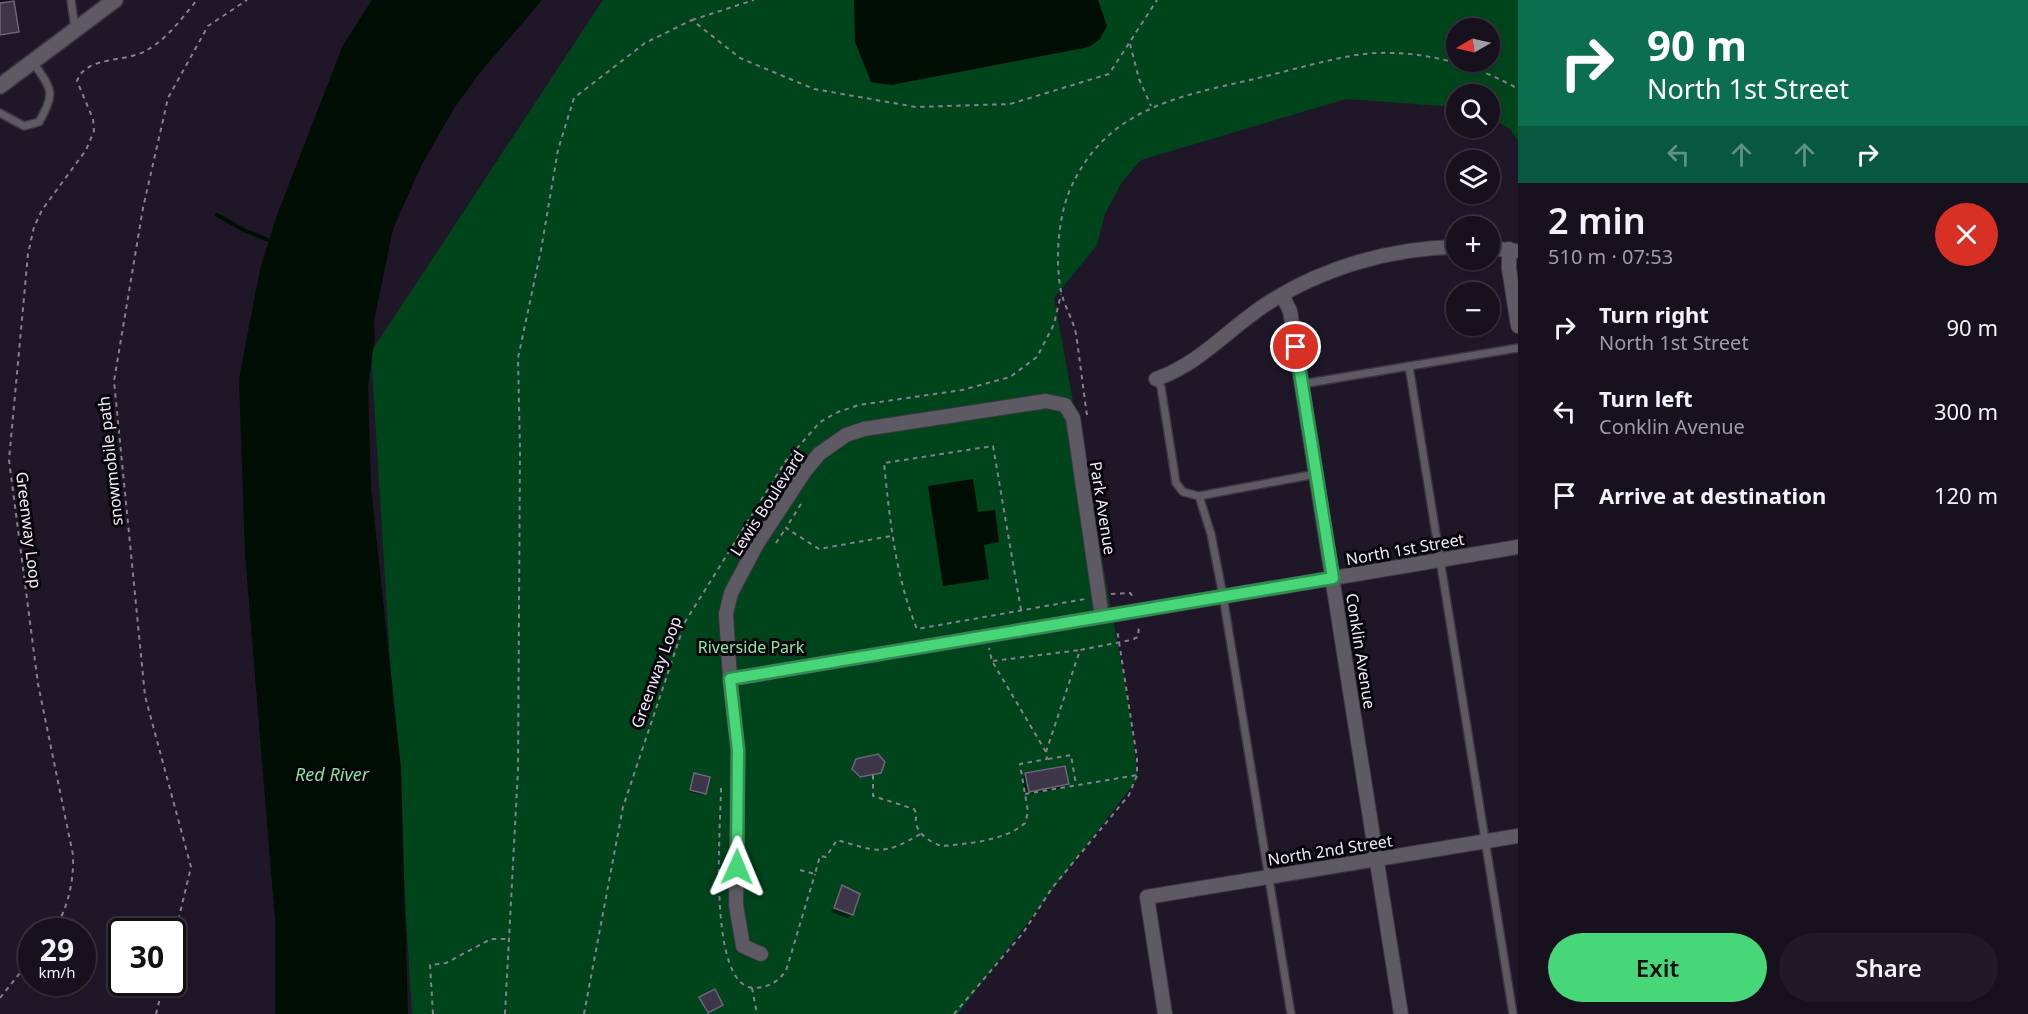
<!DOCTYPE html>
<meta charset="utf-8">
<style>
:root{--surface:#17111e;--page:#201a27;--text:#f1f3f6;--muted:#9e9da4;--line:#36313c;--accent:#47d779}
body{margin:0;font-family:"Noto Sans",sans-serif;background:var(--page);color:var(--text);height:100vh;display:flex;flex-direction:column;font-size:22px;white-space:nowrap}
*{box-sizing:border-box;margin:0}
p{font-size:20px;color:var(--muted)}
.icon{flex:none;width:33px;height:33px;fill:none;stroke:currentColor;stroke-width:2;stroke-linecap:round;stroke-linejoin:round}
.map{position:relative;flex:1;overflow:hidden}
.drawer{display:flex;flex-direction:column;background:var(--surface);width:510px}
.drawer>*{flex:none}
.hud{background:#0b6e4f;color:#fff;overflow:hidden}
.needle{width:39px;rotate:261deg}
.fabs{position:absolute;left:1446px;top:18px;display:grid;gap:12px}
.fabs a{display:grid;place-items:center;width:54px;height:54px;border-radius:50%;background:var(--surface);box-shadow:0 2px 4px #0004,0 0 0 2px var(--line);font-size:30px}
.speed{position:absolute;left:18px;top:918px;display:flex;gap:12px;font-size:30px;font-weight:700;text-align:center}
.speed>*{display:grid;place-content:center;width:78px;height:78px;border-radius:50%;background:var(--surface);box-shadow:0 2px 4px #0004,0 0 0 2px var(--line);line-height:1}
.speed small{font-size:15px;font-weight:400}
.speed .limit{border:3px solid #111;border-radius:9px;background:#fff;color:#111}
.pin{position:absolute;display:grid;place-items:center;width:51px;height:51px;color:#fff;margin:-26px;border:3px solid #fff;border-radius:50%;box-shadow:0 2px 6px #0007}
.me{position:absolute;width:66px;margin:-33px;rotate:1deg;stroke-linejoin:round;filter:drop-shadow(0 0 4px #0008)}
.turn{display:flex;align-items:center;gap:21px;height:126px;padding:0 30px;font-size:27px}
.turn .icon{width:78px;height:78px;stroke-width:2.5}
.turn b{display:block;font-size:42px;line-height:51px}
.lanes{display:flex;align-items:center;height:57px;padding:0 30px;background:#0003;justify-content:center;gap:30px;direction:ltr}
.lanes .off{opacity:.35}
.round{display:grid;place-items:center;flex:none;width:63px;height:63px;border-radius:32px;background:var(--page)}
.headline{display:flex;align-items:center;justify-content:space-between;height:102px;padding:0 30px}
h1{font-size:36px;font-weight:600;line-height:45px}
.action{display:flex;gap:12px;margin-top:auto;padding:12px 30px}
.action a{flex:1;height:69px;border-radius:36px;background:var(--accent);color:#111;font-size:24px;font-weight:600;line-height:69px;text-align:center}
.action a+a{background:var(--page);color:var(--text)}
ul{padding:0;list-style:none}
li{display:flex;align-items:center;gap:18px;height:84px;padding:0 30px}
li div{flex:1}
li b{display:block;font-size:22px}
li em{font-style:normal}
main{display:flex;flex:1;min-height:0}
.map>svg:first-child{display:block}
</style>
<main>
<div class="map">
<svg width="1518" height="1014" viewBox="0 0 1518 1014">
<rect width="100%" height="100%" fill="#1f1728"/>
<path fill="#00441c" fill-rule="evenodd" d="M603,0H1518V141L1510,129L1490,118V94H1456V107L1346,99L1141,160L1122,182L1105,214L1097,245L1054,298L1128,701L1138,778L958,1014H412L371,352ZM1456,28H1490V62H1456Z"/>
<g fill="#000e03">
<path d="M372,0H542L479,74L455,107L422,164L393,229L374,321L375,337L368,386L371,487L401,768L408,1014H275V920L245,554L239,379L260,269L277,215L343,45Z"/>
<path d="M854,0H1098L1107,26L1100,39L1089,47L891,85L871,82L855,42Z"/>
<path d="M973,479L978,512L995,510L999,542L984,545L989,579L943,586L928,486Z"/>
</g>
<g fill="#0007">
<path d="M0,0H13L17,31L15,33L0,36Z"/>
<path d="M855,763L880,772L858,777L852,771Z"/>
<path d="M1026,774L1067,784L1063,788L1025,795L1022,778Z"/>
<path d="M694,775L704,793L703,795L689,792Z"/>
<path d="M842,887L852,914L848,918L831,912Z"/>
<path d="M700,998L720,1006L706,1013Z"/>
</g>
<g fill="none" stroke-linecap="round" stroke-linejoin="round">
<path stroke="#000e03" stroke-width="4" d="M217,215L244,230L273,242"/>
</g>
<g fill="#3d3548" stroke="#6d657a" stroke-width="1.5">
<path d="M14,1L19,32L0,35V3Z"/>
<path d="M878,754L885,762L881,773L860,777L852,769L856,759Z"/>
<path d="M1065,766L1069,784L1029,792L1025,773Z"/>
<path d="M694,773L710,777L706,794L690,790Z"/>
<path d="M842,885L860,894L853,915L834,908Z"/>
<path d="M715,989L723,1005L708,1013L699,997Z"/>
</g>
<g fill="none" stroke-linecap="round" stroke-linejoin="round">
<g stroke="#3c3545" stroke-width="10">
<g id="service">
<path d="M71,0L75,29"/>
<path d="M0,113L24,126L39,122C57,91 51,89 32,61"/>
<path d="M1409,366L1513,1014"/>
<path d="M1156,379L1161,387L1176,483L1183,492L1199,496L1316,474"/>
<path d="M1302,384L1518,348"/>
<path d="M1199,496L1211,534L1223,596L1291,1014"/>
</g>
</g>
<g stroke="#3c3545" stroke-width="16">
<g id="minor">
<path d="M1490,248L1516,251"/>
<path d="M1509,249V269L1518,326"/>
<path d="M1282,295L1290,311L1401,1014"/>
<path d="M1156,379C1201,363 1227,330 1265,305C1321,268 1390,248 1456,247"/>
<path d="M730,679L1518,547"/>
<path d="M761,954L743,946L736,905L738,750L730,679L726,614L731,593L757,544L805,471L819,454L846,435L864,429L1046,401L1065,405L1073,418L1102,617"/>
<path d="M1165,1014L1147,897L1518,836"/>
</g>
</g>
<g stroke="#3c3545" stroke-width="18">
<path id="tertiary" d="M0,86L115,0"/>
</g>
<g stroke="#867f8e" stroke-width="2" stroke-dasharray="4.5 4.5" stroke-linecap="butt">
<path d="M692,20L754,0"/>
<path d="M1130,44L1139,79L1151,106"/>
<path d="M1087,415C1083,388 1080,361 1076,334C1073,319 1064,306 1061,291C1055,261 1058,220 1069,192C1104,109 1176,97 1254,79C1288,71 1322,61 1356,55C1410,47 1472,62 1518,89"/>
<path d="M801,504L786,528L819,549L891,536"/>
<path d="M776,543L786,528"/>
<path d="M1111,594L1130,593L1135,599"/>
<path d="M1021,610L993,446L884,463C890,521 895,575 917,629L1085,599"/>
<path d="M993,661L1080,650"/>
<path d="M1046,752L1080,650L1131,640L1138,637L1139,625"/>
<path d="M1048,759L1071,755L1076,785"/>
<path d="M873,775V796L914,809C918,816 915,817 916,823C918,835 931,842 941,846C966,844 1005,841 1025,823L1028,812L1020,764L1047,759L1046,752L992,661L989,648"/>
<path d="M721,788C721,821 706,989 755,988C770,987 777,982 786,971L815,874"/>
<path d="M1025,794L1137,775"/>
<path d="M800,870L815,874L820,856L826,857L837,840C878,852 884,856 922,833"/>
<path d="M53,932C68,908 74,882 73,855L38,684L9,460L28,254L34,227L42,210L86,150L94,131L93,119L77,81C86,55 127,63 147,50C167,39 183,17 197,0"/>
<path d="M172,946L191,867L145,696L114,381L143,208L168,98L208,26L247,0"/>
<path d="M752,988L757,1014"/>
<path d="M0,998L32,958"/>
<path d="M156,1014L164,982"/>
<path d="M433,1014L430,965L446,963L491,939H510"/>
<path d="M505,1014L518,770L520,450L518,358L541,250L558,150L574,98L645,43L692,20L740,58L814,89L916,107L1010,104L1109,74L1157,0"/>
<path d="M584,1014L623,807L685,622L785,462L820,422L838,412L859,405L962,390L1010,377L1037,357L1054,324L1061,294"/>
<path d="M954,1014L1023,933L1052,888L1129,795L1137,775V758L1117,629"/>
</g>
<use href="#service" stroke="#5d5a63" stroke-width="7"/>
<use href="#minor" stroke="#5d5a63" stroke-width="14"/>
<use href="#tertiary" stroke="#5d5a63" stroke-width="15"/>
</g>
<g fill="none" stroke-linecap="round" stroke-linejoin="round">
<g stroke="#2e8c4f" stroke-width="15">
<path id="route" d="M737,867L738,750L730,679L1333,578L1296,347"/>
</g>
<use href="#route" stroke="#47d779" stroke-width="10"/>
</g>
<g text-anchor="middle" stroke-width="6" stroke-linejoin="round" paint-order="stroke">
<g font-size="16" fill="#f0ebf7" stroke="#07050b">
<text transform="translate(110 461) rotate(-96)" y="6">snowmobile path</text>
<text transform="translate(767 503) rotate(-57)" y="6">Lewis Boulevard</text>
<text transform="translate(1103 508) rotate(81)" y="6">Park Avenue</text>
<text transform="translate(29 530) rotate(83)" y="6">Greenway Loop</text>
<text transform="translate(1405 549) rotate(-10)" y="6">North 1st Street</text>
<text transform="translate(1361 651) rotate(81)" y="6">Conklin Avenue</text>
<text transform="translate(656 672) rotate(-70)" y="6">Greenway Loop</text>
<text transform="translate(1330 850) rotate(-9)" y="6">North 2nd Street</text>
</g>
<g font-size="16" fill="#8be8a2" stroke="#07050b">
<text x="751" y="653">Riverside Park</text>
</g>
<g font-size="18" font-style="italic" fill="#87e49f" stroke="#07050b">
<text x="332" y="781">Red River</text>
</g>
</g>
</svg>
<div class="fabs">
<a><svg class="needle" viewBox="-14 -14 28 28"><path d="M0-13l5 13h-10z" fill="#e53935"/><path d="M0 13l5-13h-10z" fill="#9e9da4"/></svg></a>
<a><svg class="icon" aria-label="search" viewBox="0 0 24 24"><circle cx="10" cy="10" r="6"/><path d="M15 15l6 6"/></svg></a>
<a><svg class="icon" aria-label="layers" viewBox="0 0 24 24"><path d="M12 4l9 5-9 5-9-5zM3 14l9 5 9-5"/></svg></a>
<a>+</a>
<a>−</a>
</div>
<div class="speed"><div>29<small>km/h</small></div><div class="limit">30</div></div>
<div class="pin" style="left:1296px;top:347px;background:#d93025"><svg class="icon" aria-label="arrive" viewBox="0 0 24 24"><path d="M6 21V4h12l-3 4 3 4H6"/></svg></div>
<svg class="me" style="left:737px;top:867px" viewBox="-20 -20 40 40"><path d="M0-17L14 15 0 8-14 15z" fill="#47d779" stroke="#fff" stroke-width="4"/></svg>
</div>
<section class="drawer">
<div class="hud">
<div class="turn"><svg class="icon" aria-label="right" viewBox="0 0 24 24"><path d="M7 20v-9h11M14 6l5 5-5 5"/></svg><div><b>90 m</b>North 1st Street</div></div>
<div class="lanes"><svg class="icon off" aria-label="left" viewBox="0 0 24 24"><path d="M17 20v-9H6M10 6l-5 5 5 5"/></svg><svg class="icon off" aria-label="ahead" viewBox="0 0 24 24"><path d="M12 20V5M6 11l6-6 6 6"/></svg><svg class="icon off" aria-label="ahead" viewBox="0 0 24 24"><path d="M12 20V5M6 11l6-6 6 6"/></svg><svg class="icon" aria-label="right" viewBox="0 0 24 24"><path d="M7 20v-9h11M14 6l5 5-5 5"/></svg></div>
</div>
<div class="headline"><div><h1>2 min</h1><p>510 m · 07:53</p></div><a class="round" style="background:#d93025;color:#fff"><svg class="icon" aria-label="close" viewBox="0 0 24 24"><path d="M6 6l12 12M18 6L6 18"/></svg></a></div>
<ul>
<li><svg class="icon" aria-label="right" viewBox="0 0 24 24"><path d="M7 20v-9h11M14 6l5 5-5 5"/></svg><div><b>Turn right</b><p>North 1st Street</p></div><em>90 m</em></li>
<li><svg class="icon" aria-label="left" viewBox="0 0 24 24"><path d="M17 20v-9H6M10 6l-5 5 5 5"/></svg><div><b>Turn left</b><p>Conklin Avenue</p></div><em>300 m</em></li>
<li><svg class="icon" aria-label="arrive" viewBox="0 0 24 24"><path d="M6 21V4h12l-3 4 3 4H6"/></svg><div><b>Arrive at destination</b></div><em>120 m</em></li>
</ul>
<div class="action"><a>Exit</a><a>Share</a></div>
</section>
</main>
